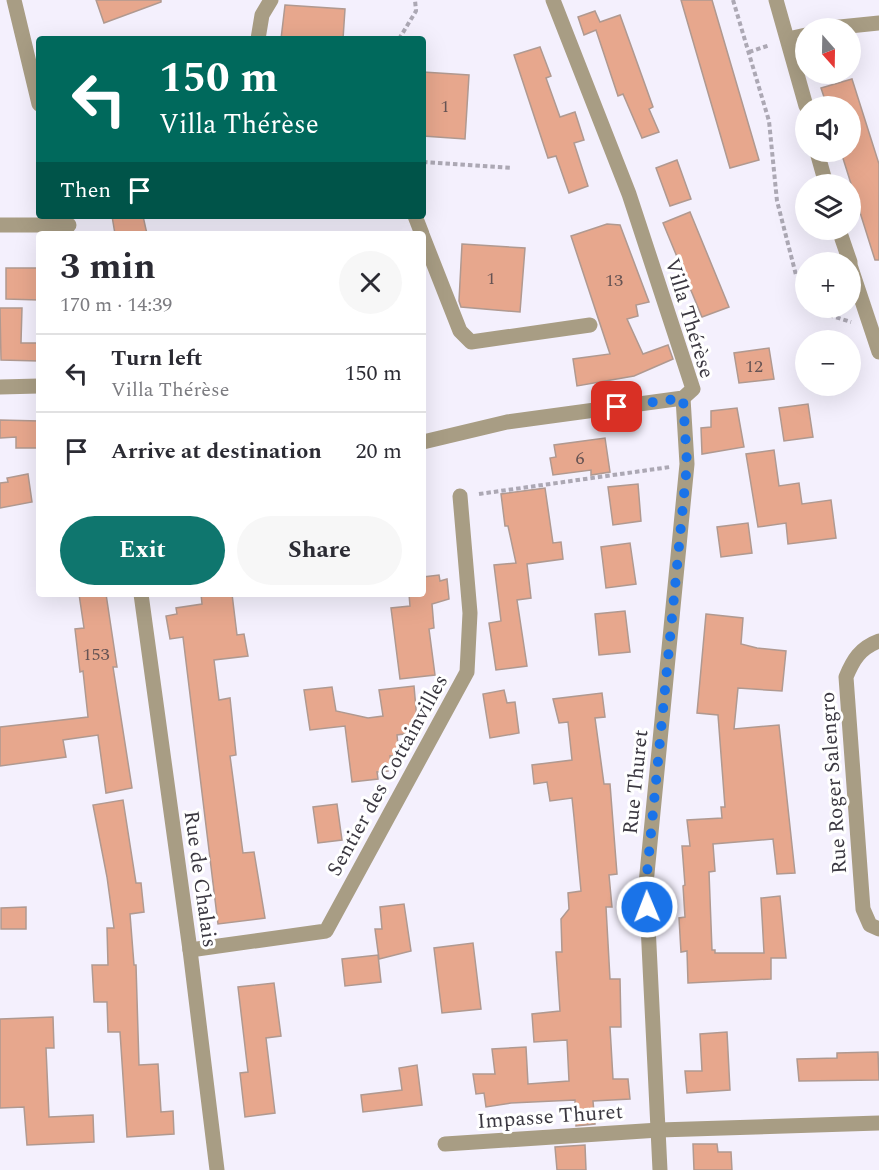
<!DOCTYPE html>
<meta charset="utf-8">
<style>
:root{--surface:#fff;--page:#f7f7f7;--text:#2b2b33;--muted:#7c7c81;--line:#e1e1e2;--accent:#0f766e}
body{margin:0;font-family:Spectral,serif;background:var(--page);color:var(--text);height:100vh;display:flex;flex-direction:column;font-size:22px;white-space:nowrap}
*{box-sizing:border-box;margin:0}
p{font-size:20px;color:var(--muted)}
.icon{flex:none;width:33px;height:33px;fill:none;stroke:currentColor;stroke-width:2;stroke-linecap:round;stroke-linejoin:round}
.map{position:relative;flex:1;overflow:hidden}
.side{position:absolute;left:36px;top:231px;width:390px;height:366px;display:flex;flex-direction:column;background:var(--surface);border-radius:6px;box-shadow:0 6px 24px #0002}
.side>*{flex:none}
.top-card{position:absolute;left:36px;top:36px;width:390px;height:183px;border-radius:6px;box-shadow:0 6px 24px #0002;background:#00695c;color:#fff;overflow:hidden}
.needle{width:39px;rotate:160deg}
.tools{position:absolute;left:795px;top:18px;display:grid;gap:12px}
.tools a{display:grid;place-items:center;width:66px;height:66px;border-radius:50%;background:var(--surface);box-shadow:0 6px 24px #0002;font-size:30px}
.pin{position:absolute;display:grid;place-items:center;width:51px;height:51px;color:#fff;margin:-26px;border-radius:12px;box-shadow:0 3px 9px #0006}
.me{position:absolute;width:66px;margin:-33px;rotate:359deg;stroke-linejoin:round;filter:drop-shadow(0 0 4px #0008)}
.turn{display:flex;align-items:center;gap:21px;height:126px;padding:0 24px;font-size:27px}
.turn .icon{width:78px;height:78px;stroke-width:2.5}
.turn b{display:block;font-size:42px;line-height:51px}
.then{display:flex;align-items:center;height:57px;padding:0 24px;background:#0003;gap:12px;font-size:22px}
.round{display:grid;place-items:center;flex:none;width:63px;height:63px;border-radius:32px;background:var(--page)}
.summary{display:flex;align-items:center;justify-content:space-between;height:102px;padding:0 24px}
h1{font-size:36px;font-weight:700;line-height:45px}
.action{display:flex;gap:12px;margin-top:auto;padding:12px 24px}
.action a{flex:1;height:69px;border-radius:36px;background:var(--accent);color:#fff;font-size:24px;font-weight:700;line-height:69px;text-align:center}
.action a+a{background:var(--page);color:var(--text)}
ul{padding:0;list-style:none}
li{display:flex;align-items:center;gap:18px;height:78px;padding:0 24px;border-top:2px solid var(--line)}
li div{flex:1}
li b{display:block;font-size:22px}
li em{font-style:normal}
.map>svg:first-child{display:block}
</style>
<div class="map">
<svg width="879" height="1170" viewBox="0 0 879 1170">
<rect width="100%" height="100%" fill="#f4f0fd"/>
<g fill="#e7a78d" stroke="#b09990" stroke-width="1.5">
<path d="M96,0H161V2L104,23Z"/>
<path d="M681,0H712L759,160L730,168Z"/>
<path d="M285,5L345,9L343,39H281Z"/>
<path d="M595,11L600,22L620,15L653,107L649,109L659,132L642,138L623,94L618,96L596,30L584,35L578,17Z"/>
<path d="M540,47L551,76L546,78L560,117L575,112L584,140L574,143L588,186L569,193L556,156L548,158L514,55Z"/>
<path d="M423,72L469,75L465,139L423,136Z"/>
<path d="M852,79L879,164V260H875L841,152H850V106H827L821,88Z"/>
<path d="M677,160L691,199L670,206L656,168Z"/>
<path d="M690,212L729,307L702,317L663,223Z"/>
<path d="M112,216H143L147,234H115Z"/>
<path d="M607,224L620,225L649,302L636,305L638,316L627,319L643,354L668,345L673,359L634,376L577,386L573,359L610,354L571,236Z"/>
<path d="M462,244L525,248L520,312L461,307L459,301Z"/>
<path d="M6,268H39V300L6,299Z"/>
<path d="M0,308H22L21,343H39V361L1,360Z"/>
<path d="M769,348L774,379L739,383L734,353Z"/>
<path d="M808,404L813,437L784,441L779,408Z"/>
<path d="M737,408L744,447L702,454L701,428L711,427V411Z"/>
<path d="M0,420L39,421V448H16V437L0,438Z"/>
<path d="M605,438L610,472L591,475V470L553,475L550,458L556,457L554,445Z"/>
<path d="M774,450L779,486L799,483L802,504L831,500L836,538L788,544L786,523L758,527L746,454Z"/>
<path d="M28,474L32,502L0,508V483L8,482L7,478Z"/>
<path d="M638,484L641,521L613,525L608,487Z"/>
<path d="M545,488L553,543L561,542L563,559L527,564L531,598L517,600L527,666L496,670L489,623L501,621L494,565L516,563L508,526H505L501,494Z"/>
<path d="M748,523L752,553L721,557L717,527Z"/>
<path d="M630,543L636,584L606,588L601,547Z"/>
<path d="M439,575L440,581L447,579L449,599L432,604L434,628L429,629L435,675L400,679L391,608L410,606L409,594H423V577Z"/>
<path d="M79,594H106L117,667H113L132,788L106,793L98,735L63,740L66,757L0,766V727L88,717L83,671L80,672L75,629L84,628Z"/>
<path d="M201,594H232L237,635L244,634L248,656L214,660L219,700L230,698L236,755L230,756L243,853L254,852L265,918L218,924L183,637L170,639L166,616L177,614L176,608L202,604Z"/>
<path d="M625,611L630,652L599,655L595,614Z"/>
<path d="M706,614L743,618L741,644L757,648L786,651L782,691L738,688L734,729L779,725L795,873L777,874L773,839L713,844L715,871L709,872L712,950H715V953H764L761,898L780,896L786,958H771V979L688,983L687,951L681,952L679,918L685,917L683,886L685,885L682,846H690L687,820L722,818L721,807H725L718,715L697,713Z"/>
<path d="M414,686L418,732L397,735L399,755L390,756L391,765L388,766V771L377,772L378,779L352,782L345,726L310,730L304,690L332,687L336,711L368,718L383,716L379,690Z"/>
<path d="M504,690L507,703L515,702L519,733L490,738L483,694Z"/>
<path d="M602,693L605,717L595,718L604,784H610L617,874L609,875L612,907H606L610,979H620L621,1027H610L613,1079H628L630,1099L593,1101L595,1124L576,1126L575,1100L511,1103L486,1107L484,1093L476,1094L473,1074H495L492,1049L526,1047L528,1084L569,1081L567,1040L534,1042L532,1014L560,1011L556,952H562L561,919L569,909L568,893L581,891L574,817L572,798L550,801L547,782L534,784L532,765L572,760L568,722L559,723L553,699Z"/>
<path d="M123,800L136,883H141L144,912L130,914L134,965H136L139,1065L158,1064L161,1112L173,1111L174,1134L127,1137L120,1032H108L107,1002H94L92,965H108L107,928H114L107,877L93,805Z"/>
<path d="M337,804L342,840L318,843L313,807Z"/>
<path d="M404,904L411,951L379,959L375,929H382L380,907Z"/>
<path d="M26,907V929H1V908Z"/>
<path d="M473,943L481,1009L442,1013L434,948Z"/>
<path d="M378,955L381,982L345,986L342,959Z"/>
<path d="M274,983L281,1036L266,1038L275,1113L245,1117L240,1073L248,1072L238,987Z"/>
<path d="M53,1017L54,1048H46L49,1117L93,1115L94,1142L27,1145L24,1107L0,1108V1019Z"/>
<path d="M727,1032L730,1090L687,1093L685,1071H702L700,1034Z"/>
<path d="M878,1052L879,1080L799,1081L797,1059L837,1058V1053Z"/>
<path d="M417,1065L422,1105L363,1112L361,1095L402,1090L399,1068Z"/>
<path d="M693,1144H717L718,1152H731L732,1170H694Z"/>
<path d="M585,1145L586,1170H557L555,1147Z"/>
</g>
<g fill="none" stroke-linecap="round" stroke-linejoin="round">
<g stroke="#aca8b4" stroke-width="4" stroke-dasharray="4.5 3" stroke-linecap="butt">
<path d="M733,0L769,121L777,201L796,275L806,283"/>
<path d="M399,39L416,11L415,0"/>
<path d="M749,52L770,45"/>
<path d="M423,162L512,168"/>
<path d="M825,308L832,316L851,322"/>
<path d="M479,494L670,467"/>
</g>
<g stroke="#a89d84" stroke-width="15">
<path d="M14,0L39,104"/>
<path d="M776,0L806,106"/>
<path d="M830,28L879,23"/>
<path d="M258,39L262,15L271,0"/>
<path d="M788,39L806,35"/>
<path d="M817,152L826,184"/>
<path d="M415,216L422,234"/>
<path d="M0,225H69"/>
<path d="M839,230L850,262"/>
<path d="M423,237L460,331L471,342L590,325"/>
<path d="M850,265L879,352"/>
<path d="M0,387L39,386"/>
<path d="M423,442L507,422L683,398L693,389L629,194L553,0"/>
<path d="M141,594L190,950L217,1170"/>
<path d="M879,641C860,648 853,660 846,677L863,909L870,925L879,929"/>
<path d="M190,950L326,931L467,672L470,613L460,496"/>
<path d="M445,1144L659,1130L879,1123"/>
<path d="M660,1170L646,884L687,464L683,398"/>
</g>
</g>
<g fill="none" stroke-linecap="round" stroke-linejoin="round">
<path stroke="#1a73e8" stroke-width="10" stroke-dasharray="0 18" d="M617,407L683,398L687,464L646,884L647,907"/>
</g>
<g text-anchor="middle" stroke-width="6" stroke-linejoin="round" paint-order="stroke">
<g font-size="18" fill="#665454">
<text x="445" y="112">1</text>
<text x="491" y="284">1</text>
<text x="614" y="286">13</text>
<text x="754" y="372">12</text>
<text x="580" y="464">6</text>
<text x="96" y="660">153</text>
</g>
<g font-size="21" fill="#3b3841" stroke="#fff">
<text transform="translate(690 318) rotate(73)" y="7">Villa Thérèse</text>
<text transform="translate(387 775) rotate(-61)" y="7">Sentier des Cottainvilles</text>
<text transform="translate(635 782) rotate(-84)" y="7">Rue Thuret</text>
<text transform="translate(833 783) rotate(-94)" y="7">Rue Roger Salengro</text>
<text transform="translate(201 879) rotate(82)" y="7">Rue de Chalais</text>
<text transform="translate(550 1116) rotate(-4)" y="7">Impasse Thuret</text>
</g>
</g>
</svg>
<div class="tools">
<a><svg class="needle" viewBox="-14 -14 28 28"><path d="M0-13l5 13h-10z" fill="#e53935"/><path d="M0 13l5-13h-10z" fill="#7c7c81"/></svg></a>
<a><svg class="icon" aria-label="sound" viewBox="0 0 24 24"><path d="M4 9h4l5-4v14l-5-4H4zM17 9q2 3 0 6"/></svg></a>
<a><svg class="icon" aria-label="layers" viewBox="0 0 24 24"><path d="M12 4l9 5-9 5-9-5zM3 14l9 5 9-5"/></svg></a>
<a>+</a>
<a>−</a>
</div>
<div class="pin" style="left:617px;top:407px;background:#d93025"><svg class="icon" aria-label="arrive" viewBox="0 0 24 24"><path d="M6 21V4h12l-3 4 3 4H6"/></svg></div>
<svg class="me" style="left:647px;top:907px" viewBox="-20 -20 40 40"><circle r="17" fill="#1a73e8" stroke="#fff" stroke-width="3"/><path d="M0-11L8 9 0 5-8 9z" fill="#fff"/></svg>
<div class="top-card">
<div class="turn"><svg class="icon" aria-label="left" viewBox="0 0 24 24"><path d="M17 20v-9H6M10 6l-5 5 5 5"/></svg><div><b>150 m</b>Villa Thérèse</div></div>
<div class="then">Then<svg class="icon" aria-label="arrive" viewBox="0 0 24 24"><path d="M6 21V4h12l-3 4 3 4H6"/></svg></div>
</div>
<section class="side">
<div class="summary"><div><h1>3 min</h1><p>170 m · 14:39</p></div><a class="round"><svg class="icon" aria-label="close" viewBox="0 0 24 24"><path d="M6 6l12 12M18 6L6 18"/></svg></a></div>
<ul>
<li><svg class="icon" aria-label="left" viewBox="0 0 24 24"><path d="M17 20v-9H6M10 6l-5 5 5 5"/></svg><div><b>Turn left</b><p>Villa Thérèse</p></div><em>150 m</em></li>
<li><svg class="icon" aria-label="arrive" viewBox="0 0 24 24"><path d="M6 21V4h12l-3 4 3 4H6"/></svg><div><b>Arrive at destination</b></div><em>20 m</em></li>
</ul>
<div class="action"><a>Exit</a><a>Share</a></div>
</section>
</div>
